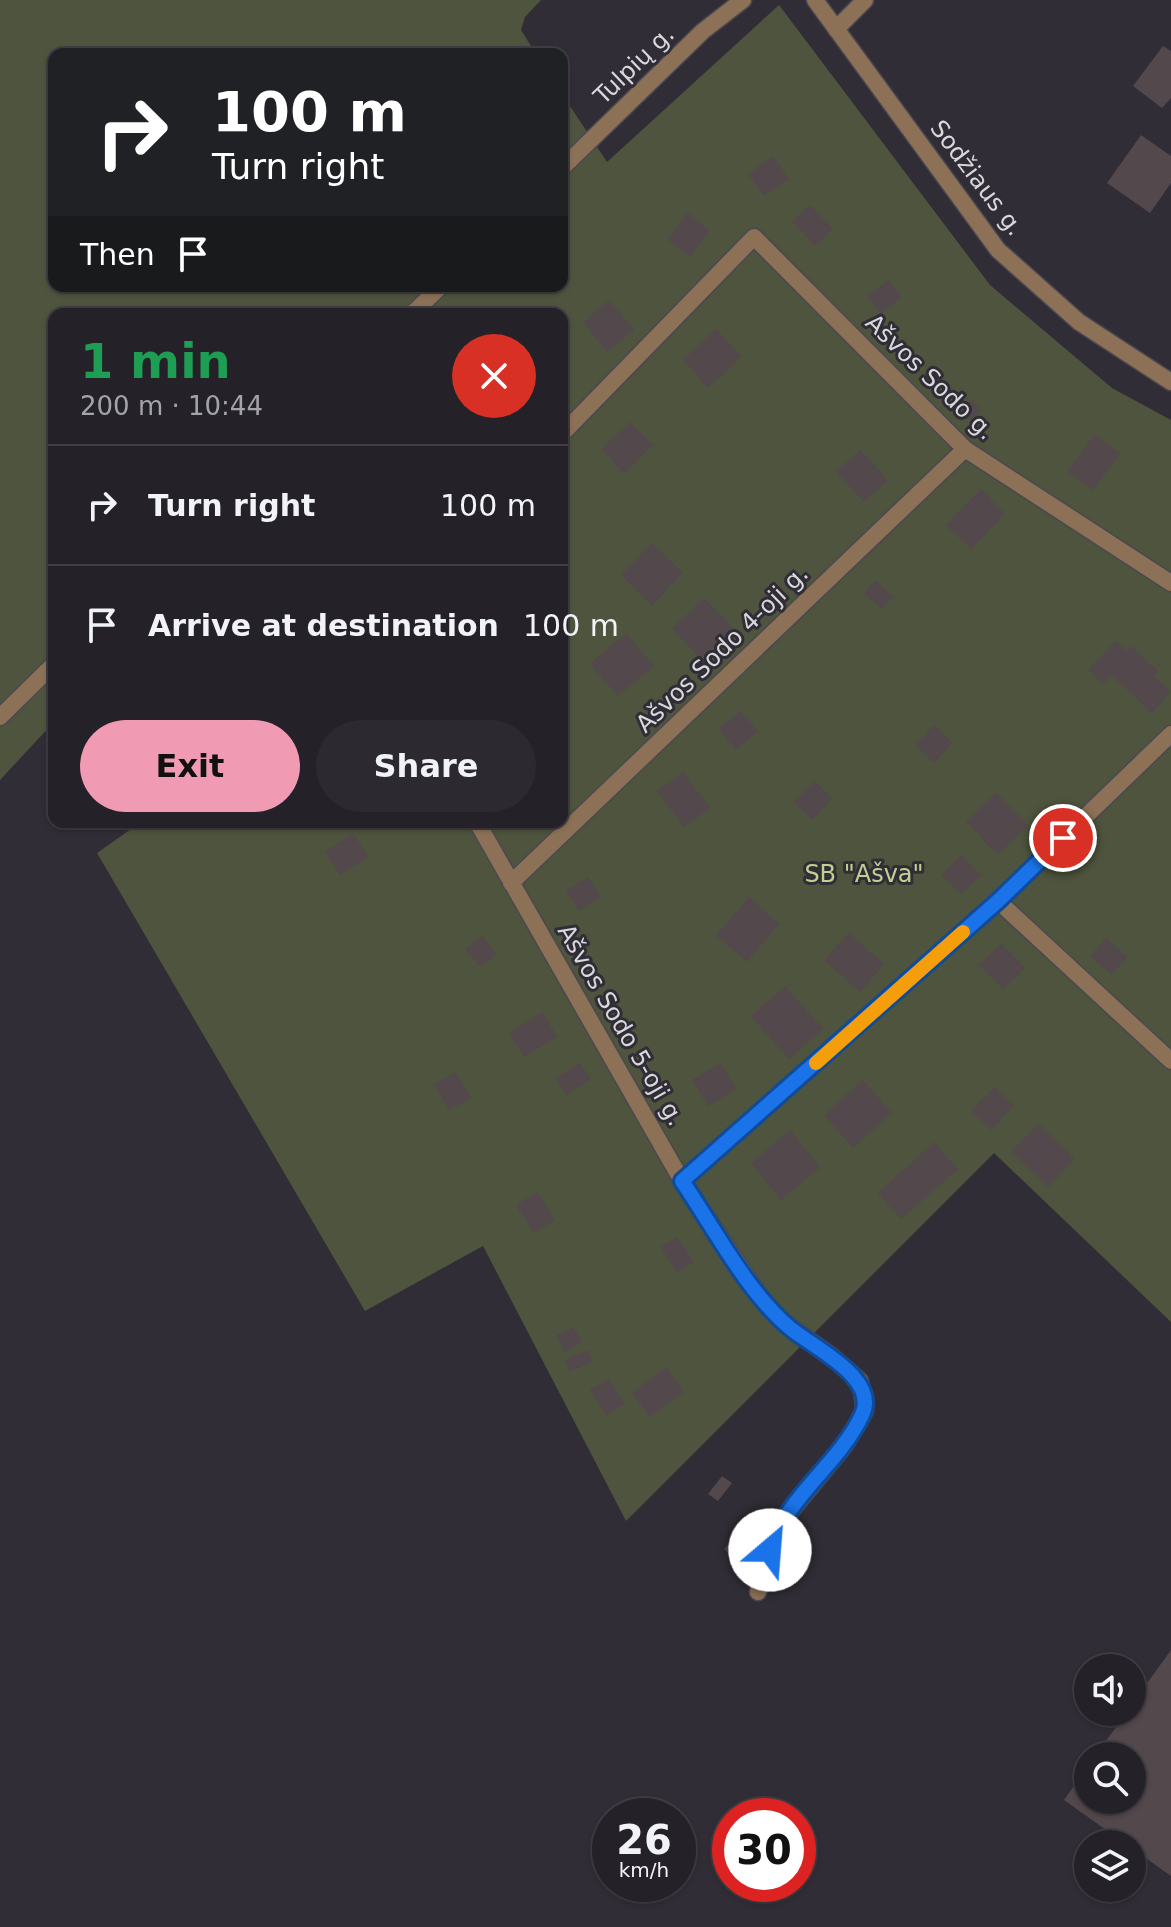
<!DOCTYPE html>
<meta charset="utf-8">
<style>
:root{--surface:#242228;--page:#2c2a30;--text:#f1f3f6;--muted:#a3a4a8;--line:#413f45;--accent:#f19ab3}
body{margin:0;font-family:"DejaVu Sans",sans-serif;background:var(--page);color:var(--text);height:100vh;display:flex;flex-direction:column;font-size:30px;white-space:nowrap}
*{box-sizing:border-box;margin:0}
p{font-size:26px;color:var(--muted)}
.icon{flex:none;width:44px;height:44px;fill:none;stroke:currentColor;stroke-width:2;stroke-linecap:round;stroke-linejoin:round}
.map{position:relative;flex:1;overflow:hidden}
.sheet{position:absolute;left:48px;top:308px;width:520px;height:520px;display:flex;flex-direction:column;background:var(--surface);border-radius:16px;box-shadow:0 2px 6px #0004,0 0 0 2px var(--line)}
.sheet>*{flex:none}
.banner{position:absolute;left:48px;top:48px;width:520px;height:244px;border-radius:16px;box-shadow:0 2px 6px #0004,0 0 0 2px var(--line);background:#202124;color:#fff;overflow:hidden}
.tools{position:absolute;left:1074px;top:1654px;display:grid;gap:16px}
.tools a{display:grid;place-items:center;width:72px;height:72px;border-radius:50%;background:var(--surface);box-shadow:0 2px 6px #0004,0 0 0 2px var(--line);font-size:40px}
.speed{position:absolute;left:592px;top:1798px;display:flex;gap:16px;font-size:40px;font-weight:700;text-align:center}
.speed>*{display:grid;place-content:center;width:104px;height:104px;border-radius:50%;background:var(--surface);box-shadow:0 2px 6px #0004,0 0 0 2px var(--line);line-height:1}
.speed small{font-size:20px;font-weight:400}
.speed .limit{border:12px solid #d22;background:#fff;color:#111}
.pin{position:absolute;display:grid;place-items:center;width:68px;height:68px;color:#fff;margin:-34px;border:4px solid #fff;border-radius:50%;box-shadow:0 2px 8px #0007}
.me{position:absolute;width:88px;margin:-44px;rotate:27deg;stroke-linejoin:round;filter:drop-shadow(0 0 6px #0008)}
.turn{display:flex;align-items:center;gap:28px;height:168px;padding:0 32px;font-size:36px}
.turn .icon{width:104px;height:104px;stroke-width:2.5}
.turn b{display:block;font-size:56px;line-height:68px}
.then{display:flex;align-items:center;height:76px;padding:0 32px;background:#0003;gap:16px;font-size:30px}
.round{display:grid;place-items:center;flex:none;width:84px;height:84px;border-radius:42px;background:var(--page)}
.summary{display:flex;align-items:center;justify-content:space-between;height:136px;padding:0 32px}
h1{font-size:48px;font-weight:700;line-height:60px;color:#1e9e55}
.cta{display:flex;gap:16px;margin-top:auto;padding:16px 32px}
.cta a{flex:1;height:92px;border-radius:48px;background:var(--accent);color:#111;font-size:32px;font-weight:700;line-height:92px;text-align:center}
.cta a+a{background:var(--page);color:var(--text)}
ul{padding:0;list-style:none}
li{display:flex;align-items:center;gap:24px;height:120px;padding:0 32px;border-top:2px solid var(--line)}
li div{flex:1}
li b{display:block;font-size:30px}
li em{font-style:normal}
.map>svg:first-child{display:block}
</style>
<div class="map">
<svg width="1171" height="1927" viewBox="0 0 1171 1927">
<rect width="100%" height="100%" fill="#302d36"/>
<path fill="#4e543d" d="M0,0H541L525,17L521,30L536,54H54V286H562V94L607,162L779,5L990,285L1112,388L1171,420V1322L994,1153L626,1521L483,1246L365,1311L97,853L141,822H562V314H54V722L0,780Z"/>
<g fill="#53484c">
<path d="M1163,46L1171,51V98L1162,108L1133,86Z"/>
<path d="M1141,135L1171,156V183L1150,213L1107,183Z"/>
<path d="M773,156L789,179L764,196L748,174Z"/>
<path d="M810,205L833,229L815,246L792,222Z"/>
<path d="M688,213L710,231L690,257L667,239Z"/>
<path d="M888,280L902,297L881,314L867,296Z"/>
<path d="M609,300L634,330L607,352L583,322Z"/>
<path d="M716,329L741,357L708,388L683,360Z"/>
<path d="M971,400L981,410L971,420L960,410Z"/>
<path d="M630,422L653,445L624,473L601,449Z"/>
<path d="M1095,434L1120,453L1093,490L1067,471Z"/>
<path d="M860,450L888,480L864,502L836,472Z"/>
<path d="M981,489L1005,514L971,549L946,525Z"/>
<path d="M652,543L683,573L652,605L621,575Z"/>
<path d="M876,580L893,597L881,609L864,593Z"/>
<path d="M704,598L733,628L701,659L672,629Z"/>
<path d="M626,633L654,666L618,696L590,664Z"/>
<path d="M1116,641L1126,651L1131,646L1158,671L1154,676L1171,692L1152,713L1112,675L1103,684L1088,670Z"/>
<path d="M740,711L758,731L736,750L719,729Z"/>
<path d="M934,725L953,743L934,763L915,745Z"/>
<path d="M683,772L710,808L684,827L657,791Z"/>
<path d="M815,781L832,799L812,820L794,802Z"/>
<path d="M996,793L1028,825L998,855L966,822Z"/>
<path d="M353,833L368,857L340,875L325,852Z"/>
<path d="M961,855L981,875L961,894L941,875Z"/>
<path d="M588,877L601,897L579,911L566,890Z"/>
<path d="M749,897L779,924L747,962L716,935Z"/>
<path d="M849,933L884,964L860,992L824,960Z"/>
<path d="M482,936L496,954L480,967L465,949Z"/>
<path d="M1106,938L1127,957L1112,975L1090,956Z"/>
<path d="M1001,944L1025,968L1003,989L979,965Z"/>
<path d="M785,986L823,1029L789,1059L751,1016Z"/>
<path d="M542,1012L557,1037L524,1057L509,1033Z"/>
<path d="M580,1063L591,1079L566,1095L556,1078Z"/>
<path d="M720,1063L736,1089L708,1106L692,1080Z"/>
<path d="M456,1072L471,1098L449,1110L434,1084Z"/>
<path d="M863,1080L892,1113L853,1148L824,1115Z"/>
<path d="M995,1087L1014,1106L991,1130L971,1110Z"/>
<path d="M1039,1124L1075,1159L1048,1187L1011,1151Z"/>
<path d="M790,1130L820,1167L781,1200L751,1163Z"/>
<path d="M934,1142L958,1169L901,1219L878,1193Z"/>
<path d="M538,1192L555,1220L534,1233L516,1205Z"/>
<path d="M677,1237L694,1262L677,1273L661,1247Z"/>
<path d="M573,1327L582,1342L565,1352L556,1336Z"/>
<path d="M588,1350L593,1362L569,1372L565,1360Z"/>
<path d="M666,1367L684,1392L650,1417L632,1393Z"/>
<path d="M609,1379L625,1404L606,1415L590,1390Z"/>
<path d="M722,1476L732,1483L718,1501L708,1494Z"/>
<path d="M738,1534L755,1549L740,1565L724,1549Z"/>
<path d="M1171,1650V1876L1132,1848V1844H1126L1064,1800L1088,1766V1800H1132V1756H1095L1127,1712H1132V1704Z"/>
</g>
<g fill="none" stroke-linecap="round" stroke-linejoin="round">
<g stroke="#4b4851" stroke-width="19">
<g id="minor">
<path d="M815,0L998,250L1079,322L1171,382"/>
<path d="M836,29L865,0"/>
<path d="M562,168L703,31L743,0"/>
<path d="M412,314L441,286"/>
<path d="M562,434L754,237L965,449L1171,583"/>
<path d="M0,717L54,664"/>
<path d="M477,822L682,1181L760,1296L778,1318L830,1355L860,1381L865,1411L845,1445L776,1529L758,1592"/>
<path d="M511,883L965,449"/>
<path d="M998,901L1171,1061"/>
<path d="M682,1181L998,901L1171,734"/>
</g>
</g>
<use href="#minor" stroke="#8c7156" stroke-width="16"/>
</g>
<g fill="none" stroke-linecap="round" stroke-linejoin="round">
<g stroke="#114b97" stroke-width="20">
<path id="route" d="M770,1550C785,1498 839,1464 862,1415C880,1378 812,1347 790,1328C747,1292 714,1228 682,1181L998,901L1063,838"/>
</g>
<use href="#route" stroke="#1a73e8" stroke-width="14"/>
<path stroke="#f59e0b" stroke-width="14" d="M816,1063L963,932"/>
</g>
<g text-anchor="middle" stroke-width="6" stroke-linejoin="round" paint-order="stroke">
<g font-size="24" fill="#d9d8dd" stroke="#302d36">
<text transform="translate(634 65) rotate(-44)" y="8">Tulpių g.</text>
<text transform="translate(977 178) rotate(53)" y="8">Sodžiaus g.</text>
<text transform="translate(930 377) rotate(44)" y="8">Ašvos Sodo g.</text>
<text transform="translate(722 649) rotate(-44)" y="8">Ašvos Sodo 4-oji g.</text>
<text transform="translate(621 1025) rotate(60)" y="8">Ašvos Sodo 5-oji g.</text>
</g>
<g font-size="24" fill="#c0d091" stroke="#302d36">
<text x="864" y="882">SB "Ašva"</text>
</g>
</g>
</svg>
<div class="tools">
<a><svg class="icon" aria-label="sound" viewBox="0 0 24 24"><path d="M4 9h4l5-4v14l-5-4H4zM17 9q2 3 0 6"/></svg></a>
<a><svg class="icon" aria-label="search" viewBox="0 0 24 24"><circle cx="10" cy="10" r="6"/><path d="M15 15l6 6"/></svg></a>
<a><svg class="icon" aria-label="layers" viewBox="0 0 24 24"><path d="M12 4l9 5-9 5-9-5zM3 14l9 5 9-5"/></svg></a>
</div>
<div class="speed"><div>26<small>km/h</small></div><div class="limit">30</div></div>
<div class="pin" style="left:1063px;top:838px;background:#d93025"><svg class="icon" aria-label="arrive" viewBox="0 0 24 24"><path d="M6 21V4h12l-3 4 3 4H6"/></svg></div>
<svg class="me" style="left:770px;top:1550px" viewBox="-20 -20 40 40"><circle r="19" fill="#fff"/><path d="M0-13L10 11 0 6-10 11z" fill="#1a73e8"/></svg>
<div class="banner">
<div class="turn"><svg class="icon" aria-label="right" viewBox="0 0 24 24"><path d="M7 20v-9h11M14 6l5 5-5 5"/></svg><div><b>100 m</b>Turn right</div></div>
<div class="then">Then<svg class="icon" aria-label="arrive" viewBox="0 0 24 24"><path d="M6 21V4h12l-3 4 3 4H6"/></svg></div>
</div>
<section class="sheet">
<div class="summary"><div><h1>1 min</h1><p>200 m · 10:44</p></div><a class="round" style="background:#d93025;color:#fff"><svg class="icon" aria-label="close" viewBox="0 0 24 24"><path d="M6 6l12 12M18 6L6 18"/></svg></a></div>
<ul>
<li><svg class="icon" aria-label="right" viewBox="0 0 24 24"><path d="M7 20v-9h11M14 6l5 5-5 5"/></svg><div><b>Turn right</b></div><em>100 m</em></li>
<li><svg class="icon" aria-label="arrive" viewBox="0 0 24 24"><path d="M6 21V4h12l-3 4 3 4H6"/></svg><div><b>Arrive at destination</b></div><em>100 m</em></li>
</ul>
<div class="cta"><a>Exit</a><a>Share</a></div>
</section>
</div>
